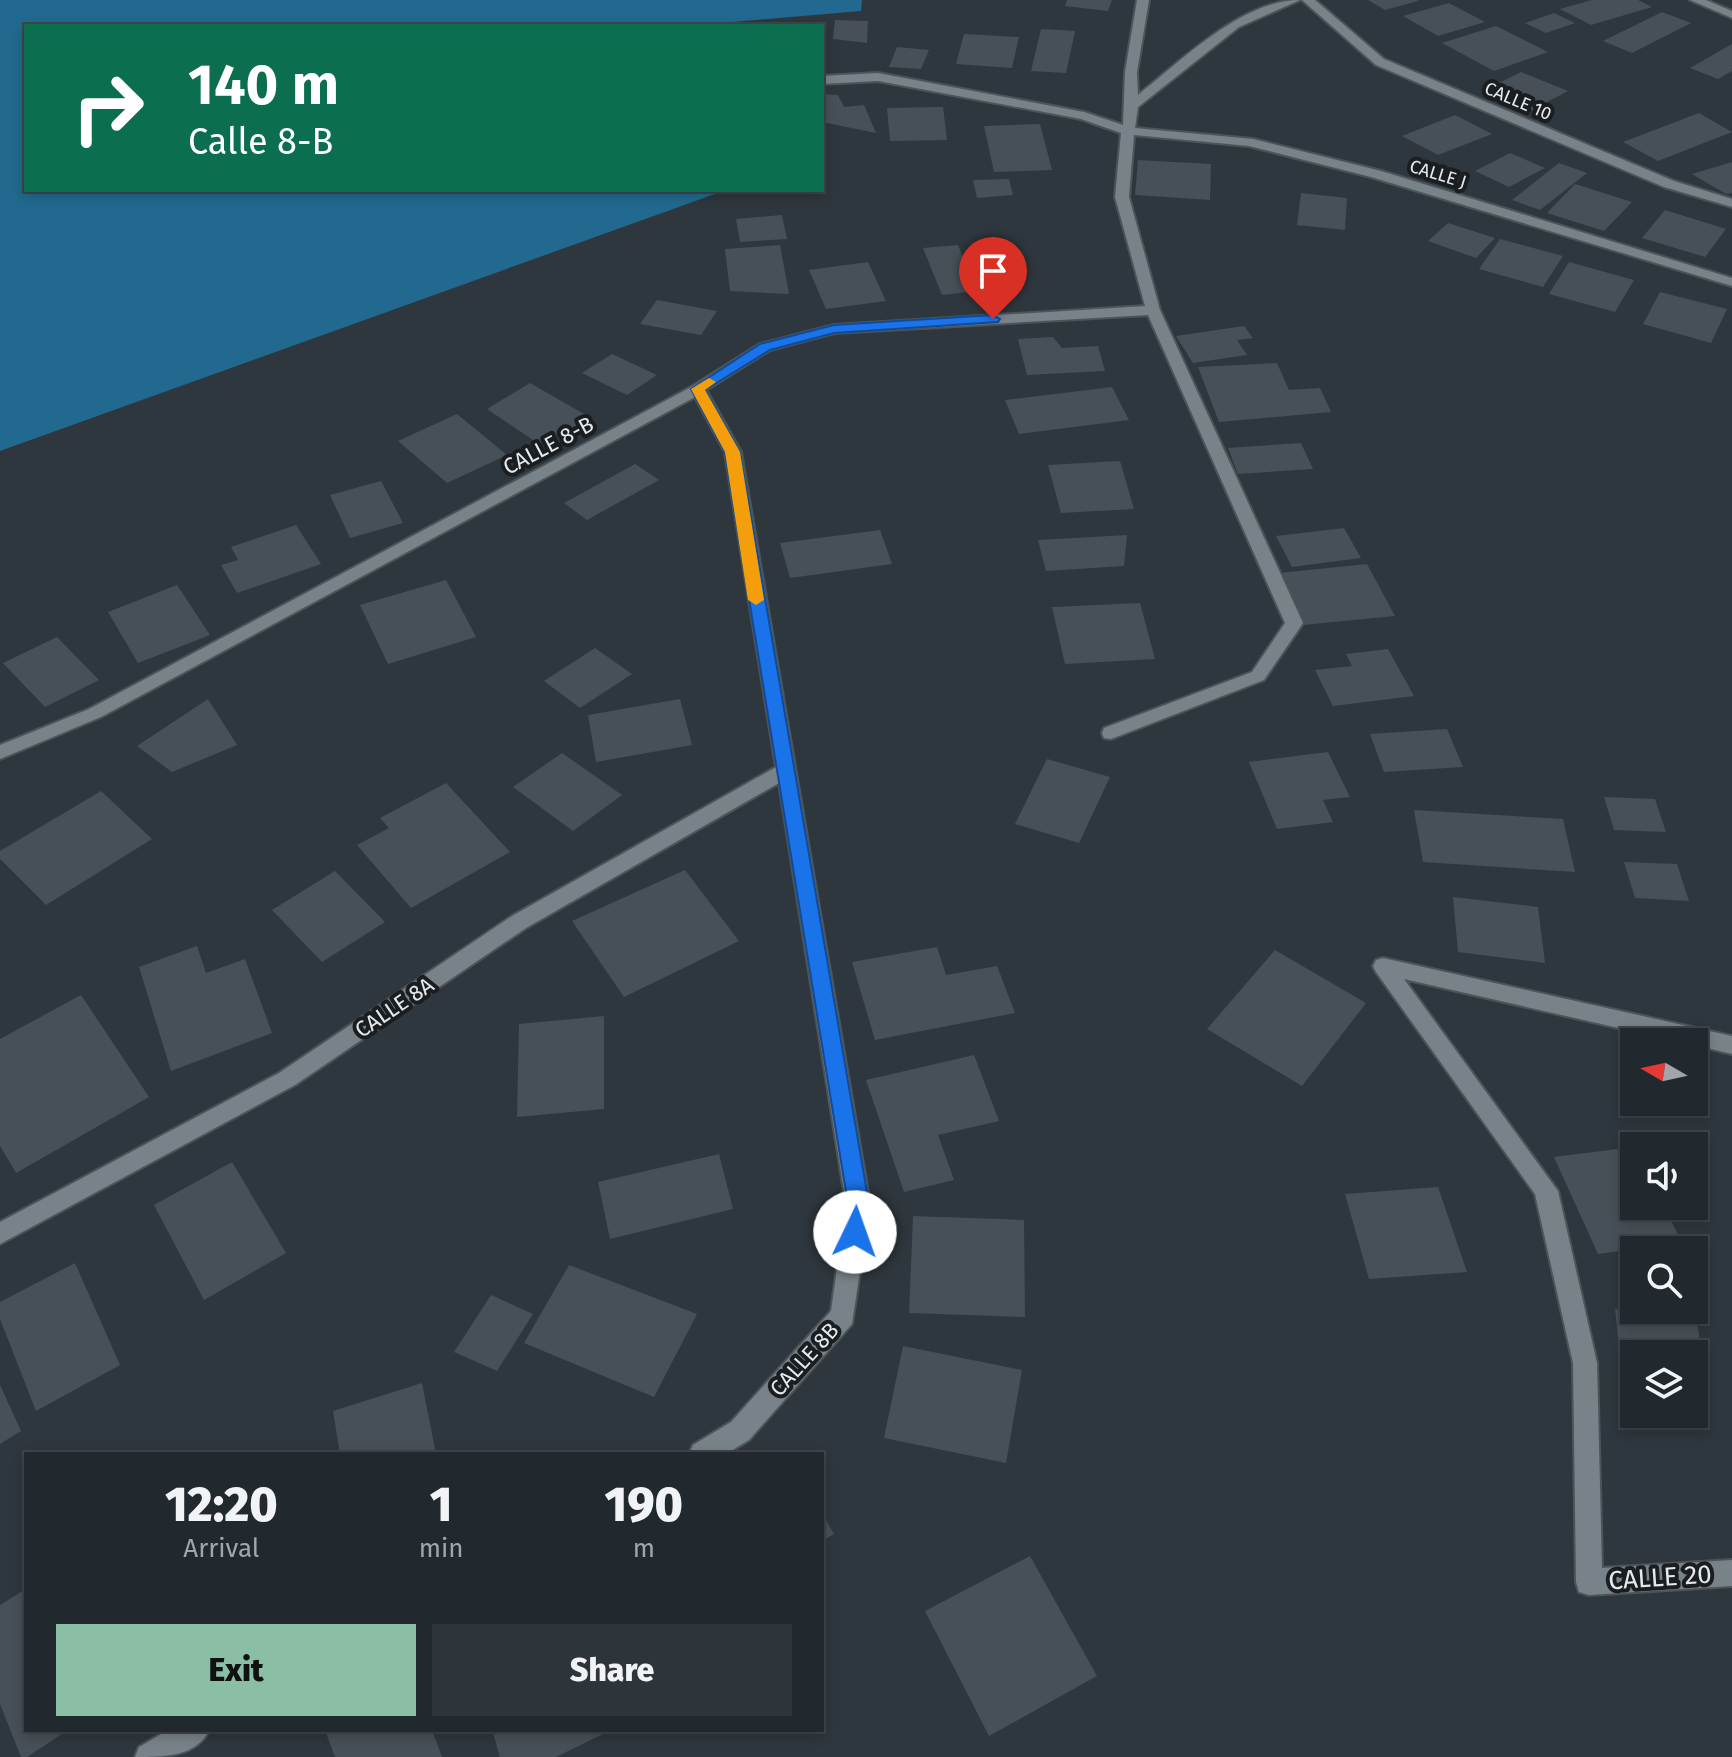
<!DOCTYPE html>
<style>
:root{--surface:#22292e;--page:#2e353a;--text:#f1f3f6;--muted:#a2a6aa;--line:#3f454a;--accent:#8abfa5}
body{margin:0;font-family:"Fira Sans",sans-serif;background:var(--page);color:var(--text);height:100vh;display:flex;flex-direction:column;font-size:30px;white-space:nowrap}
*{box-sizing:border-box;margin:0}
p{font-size:26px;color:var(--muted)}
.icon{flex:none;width:44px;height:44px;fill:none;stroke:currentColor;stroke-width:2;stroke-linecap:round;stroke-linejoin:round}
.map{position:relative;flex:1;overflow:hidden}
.sheet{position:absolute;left:24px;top:1452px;width:800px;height:280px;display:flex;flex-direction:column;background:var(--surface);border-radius:0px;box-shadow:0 4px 12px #0003,0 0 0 2px var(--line)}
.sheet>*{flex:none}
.top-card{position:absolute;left:24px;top:24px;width:800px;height:168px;border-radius:0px;box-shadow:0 4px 12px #0003,0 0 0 2px var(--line);background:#0b6e4f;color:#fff;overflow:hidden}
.needle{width:52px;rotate:279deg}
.controls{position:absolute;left:1620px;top:1028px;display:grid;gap:16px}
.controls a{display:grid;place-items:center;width:88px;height:88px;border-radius:0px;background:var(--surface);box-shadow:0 4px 12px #0003,0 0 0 2px var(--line);font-size:40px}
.pin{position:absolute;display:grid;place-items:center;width:68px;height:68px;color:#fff;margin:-82px -34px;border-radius:50% 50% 50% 0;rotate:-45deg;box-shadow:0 0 8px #0007}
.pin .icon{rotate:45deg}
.me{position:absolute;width:88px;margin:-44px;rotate:3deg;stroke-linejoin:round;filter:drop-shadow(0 0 6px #0008)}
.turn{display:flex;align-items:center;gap:28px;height:168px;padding:0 32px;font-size:36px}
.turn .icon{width:104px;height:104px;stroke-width:2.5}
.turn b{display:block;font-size:56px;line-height:68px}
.eta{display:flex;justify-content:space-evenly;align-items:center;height:136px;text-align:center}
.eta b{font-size:48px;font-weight:800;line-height:56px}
.primary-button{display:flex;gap:16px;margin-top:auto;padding:16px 32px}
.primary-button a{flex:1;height:92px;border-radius:0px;background:var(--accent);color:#111;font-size:32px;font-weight:800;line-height:92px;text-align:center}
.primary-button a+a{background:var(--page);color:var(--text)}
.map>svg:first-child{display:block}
</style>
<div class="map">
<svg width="1732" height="1757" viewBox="0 0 1732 1757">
<rect width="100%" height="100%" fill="#2e373d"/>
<path fill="#21698e" d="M0,0H862L861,11L687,26H26V190H726L0,451Z"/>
<g fill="#465056">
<path d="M1067,0H1112L1108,11L1065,6Z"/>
<path d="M1368,0H1418V1L1385,10Z"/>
<path d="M1592,0H1638L1652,7L1591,25L1560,9Z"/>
<path d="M1449,3L1485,22L1438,36L1403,16Z"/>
<path d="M1662,12L1691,23L1632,53L1603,41Z"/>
<path d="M1554,13L1575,23L1546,33L1525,23Z"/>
<path d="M835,20L868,21L867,43L833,39Z"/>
<path d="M1496,26L1548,52L1494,71L1442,43Z"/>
<path d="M1041,29L1075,31L1066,73L1031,71Z"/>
<path d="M964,34L1019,37L1012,68L956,64Z"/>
<path d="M1732,44V71L1718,79L1690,68Z"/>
<path d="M897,47L929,50L921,69L889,67Z"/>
<path d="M1521,72L1568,91L1530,111L1483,91Z"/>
<path d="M822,94L838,95L844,107L864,105L876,133L822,122Z"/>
<path d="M943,107L947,140L890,141L887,108Z"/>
<path d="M1699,113L1732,132L1658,161L1623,142Z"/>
<path d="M1455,115L1492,134L1438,155L1402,136Z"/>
<path d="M1040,124L1052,170L994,172L984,126Z"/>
<path d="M1510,153L1545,168L1509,187L1475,171Z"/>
<path d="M1138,160L1211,164L1210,200L1135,195Z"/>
<path d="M1732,162V193L1726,194L1692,174Z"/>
<path d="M1559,163L1587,173L1540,210L1512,200Z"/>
<path d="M1009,179L1013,195L977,198L973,180Z"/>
<path d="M1575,184L1632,202L1604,231L1547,213Z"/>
<path d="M1301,193L1347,198L1345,230L1297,225Z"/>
<path d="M1665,210L1726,229L1705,257L1642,238Z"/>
<path d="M782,215L787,239L740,242L736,219Z"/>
<path d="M1448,223L1495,238L1476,258L1428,241Z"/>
<path d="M1500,239L1563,256L1543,287L1479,269Z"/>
<path d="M780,245L789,294L730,291L725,249Z"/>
<path d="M958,245L977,291L942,295L923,248Z"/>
<path d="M868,262L886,301L826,309L809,270Z"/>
<path d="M1569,262L1634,280L1615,312L1549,294Z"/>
<path d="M1660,292L1727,309L1711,343L1643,324Z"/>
<path d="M657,300L717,311L701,335L640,324Z"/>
<path d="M1244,326L1253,338L1237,340L1247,355L1193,363L1176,336Z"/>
<path d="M1053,337L1062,348L1098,346L1105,371L1027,375L1018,339Z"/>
<path d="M612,354L657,375L627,395L582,373Z"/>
<path d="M1277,363L1289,390L1320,388L1331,412L1219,422L1198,367Z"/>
<path d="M530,383L591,418L539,444L487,409Z"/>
<path d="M1112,387L1129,420L1019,434L1005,400Z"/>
<path d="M457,414L507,455L447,483L398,441Z"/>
<path d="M1301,443L1313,469L1238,474L1228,448Z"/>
<path d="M1120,461L1134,509L1061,513L1048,465Z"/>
<path d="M635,464L659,480L587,520L564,503Z"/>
<path d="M381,481L403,523L350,538L330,495Z"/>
<path d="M296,525L321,564L237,593L221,565L238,560L231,547Z"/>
<path d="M1344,528L1361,558L1292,567L1276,536Z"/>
<path d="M880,530L892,564L790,578L780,543Z"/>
<path d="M1127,535L1124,566L1046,571L1038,540Z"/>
<path d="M1367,564L1395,616L1303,625L1279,573Z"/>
<path d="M446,580L476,637L388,664L360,605Z"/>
<path d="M177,585L210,635L138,663L108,612Z"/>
<path d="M1140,603L1155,659L1065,664L1052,607Z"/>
<path d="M57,637L99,680L45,707L3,663Z"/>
<path d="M595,648L632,674L580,708L544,681Z"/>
<path d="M1388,649L1414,696L1333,706L1315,670L1352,666L1346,654Z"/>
<path d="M208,699L237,745L172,772L137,746Z"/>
<path d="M680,699L692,745L596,762L588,715Z"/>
<path d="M1447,729L1463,767L1384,772L1370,734Z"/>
<path d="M1328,752L1350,797L1323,800L1333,822L1277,829L1249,762Z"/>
<path d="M562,753L622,795L573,831L513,787Z"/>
<path d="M1047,759L1110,777L1079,843L1015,824Z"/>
<path d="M446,783L510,852L411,908L357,845L389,828L380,818Z"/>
<path d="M101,791L152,839L46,905L0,859V851Z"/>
<path d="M1604,797L1655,799L1666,832L1614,830Z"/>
<path d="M1414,810L1563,819L1575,872L1423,862Z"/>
<path d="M1624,862L1677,864L1689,901L1635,898Z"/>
<path d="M685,870L739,941L624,997L572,921Z"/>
<path d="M335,871L385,922L322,962L272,910Z"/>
<path d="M1453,897L1538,907L1545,963L1458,952Z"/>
<path d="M197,946L206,973L245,959L272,1033L171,1071L139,967Z"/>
<path d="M937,947L946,975L997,966L1015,1013L875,1040L852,962Z"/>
<path d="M1275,950L1366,1003L1302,1086L1207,1029Z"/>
<path d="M81,995L149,1097L16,1173L0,1146V1039Z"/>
<path d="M604,1016V1109L517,1117L519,1024Z"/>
<path d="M974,1055L999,1121L938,1135L954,1180L904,1192L866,1080Z"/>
<path d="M1634,1147V1206H1664L1682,1243L1598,1254L1554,1157Z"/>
<path d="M719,1154L733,1209L610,1239L598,1182Z"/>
<path d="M232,1162L286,1253L204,1300L154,1205Z"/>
<path d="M1438,1187L1467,1272L1369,1279L1345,1194Z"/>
<path d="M913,1216L1024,1220L1025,1317L909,1313Z"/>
<path d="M75,1263L120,1365L36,1411L0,1319V1302Z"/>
<path d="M569,1265L697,1314L654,1397L524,1343Z"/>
<path d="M491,1295L533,1314L497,1371L454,1352Z"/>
<path d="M1615,1309L1697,1322L1710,1408L1694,1406V1354H1634V1396L1624,1394Z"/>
<path d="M903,1346L1022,1370L1006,1463L884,1438Z"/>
<path d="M422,1383L436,1454H340L333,1411Z"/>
<path d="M0,1385L21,1431L0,1444Z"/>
<path d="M822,1513L834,1534L822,1541Z"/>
<path d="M1030,1556L1097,1676L989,1736L925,1611Z"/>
<path d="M26,1589V1730H68L27,1757H21L0,1704V1605Z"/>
<path d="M325,1730H432L442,1757H335Z"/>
<path d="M492,1730H604L605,1733L556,1757H500Z"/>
</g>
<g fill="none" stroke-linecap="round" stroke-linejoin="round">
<g stroke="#4c5458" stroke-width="4">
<g id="minor">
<path d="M1137,0H1149L1137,72L1138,95C1181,61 1242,0 1300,0L1239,27L1138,107L1135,128L1253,139L1381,171L1732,278V286L1371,177L1249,146L1134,135L1129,197L1160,310L1303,623L1264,680L1111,739L1104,738L1102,733L1104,728L1252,672L1285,623L1148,315L834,333L770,350L706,390L741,452L870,1204L852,1324L749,1440L726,1454H689L693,1445L731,1422L831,1311L846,1204L779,783L526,928L295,1085L0,1244V1222L279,1073L512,916L776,767L725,452L695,397L101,717L0,759V745L89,709L693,386L760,344L834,325L1145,306L1115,197L1121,133L1081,119L878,81L822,84V76L878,73L1084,112L1123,125L1125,72Z"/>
<path d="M1302,0H1315L1384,59L1674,181L1732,199V207L1664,187L1376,65Z"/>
<path d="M1690,0H1706L1732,11V18Z"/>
<path d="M1383,958L1732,1036V1054L1694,1045V1042H1680L1404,979L1558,1191L1597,1363L1602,1568L1732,1560V1586L1589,1595L1579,1592L1576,1582L1573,1363L1535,1194L1376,972L1373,966L1376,960Z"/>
<path d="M168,1730H209C197,1757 162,1757 135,1757L139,1747Z"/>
</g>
</g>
<use href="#minor" fill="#788289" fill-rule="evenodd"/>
</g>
<path fill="#1a73e8" stroke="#114b97" stroke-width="2" d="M993,315L1000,319L998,322L834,333L770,350L705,390L740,452L869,1204L862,1239L855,1242L847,1239L844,1232L848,1204L725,452L691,389L760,344L834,325Z"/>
<path fill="#f59e0b" d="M709,378L716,382L705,390L740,452L764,600L756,605L748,600L725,452L691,389Z"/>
<g text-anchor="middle" stroke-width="8" stroke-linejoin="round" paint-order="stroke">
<g font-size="18" fill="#e4e9ed" stroke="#1a1e20">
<text transform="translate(1518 101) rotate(23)" y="6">CALLE 10</text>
<text transform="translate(1438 174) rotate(17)" y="6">CALLE J</text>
</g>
<g font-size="22" fill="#e4e9ed" stroke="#1a1e20">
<text transform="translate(548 445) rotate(-28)" y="8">CALLE 8-B</text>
<text transform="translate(394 1007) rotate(-34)" y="8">CALLE 8A</text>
<text transform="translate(804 1359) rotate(-48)" y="8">CALLE 8B</text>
</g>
<g font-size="26" fill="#e4e9ed" stroke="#1a1e20">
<text transform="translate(1660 1577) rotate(-4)" y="9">CALLE 20</text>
</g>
</g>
</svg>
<div class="controls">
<a><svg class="needle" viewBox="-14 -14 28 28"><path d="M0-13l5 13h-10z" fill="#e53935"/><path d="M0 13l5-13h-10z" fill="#a2a6aa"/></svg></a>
<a><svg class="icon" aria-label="sound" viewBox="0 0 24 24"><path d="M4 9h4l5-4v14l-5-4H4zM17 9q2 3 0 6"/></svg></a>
<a><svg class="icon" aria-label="search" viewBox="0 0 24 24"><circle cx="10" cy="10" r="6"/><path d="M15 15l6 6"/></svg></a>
<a><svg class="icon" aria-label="layers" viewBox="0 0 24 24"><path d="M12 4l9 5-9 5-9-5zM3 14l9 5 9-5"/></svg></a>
</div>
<div class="pin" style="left:993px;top:319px;background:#d93025"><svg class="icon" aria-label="arrive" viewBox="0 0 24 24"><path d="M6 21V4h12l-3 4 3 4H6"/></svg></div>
<svg class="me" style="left:855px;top:1232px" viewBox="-20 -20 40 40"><circle r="19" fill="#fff"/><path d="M0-13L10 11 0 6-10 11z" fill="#1a73e8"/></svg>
<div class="top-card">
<div class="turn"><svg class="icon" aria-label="right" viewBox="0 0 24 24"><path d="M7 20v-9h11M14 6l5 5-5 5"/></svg><div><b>140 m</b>Calle 8-B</div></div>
</div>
<section class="sheet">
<div class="eta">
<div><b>12:20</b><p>Arrival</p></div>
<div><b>1</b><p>min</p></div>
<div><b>190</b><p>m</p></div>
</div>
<div class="primary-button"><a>Exit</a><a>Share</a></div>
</section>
</div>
